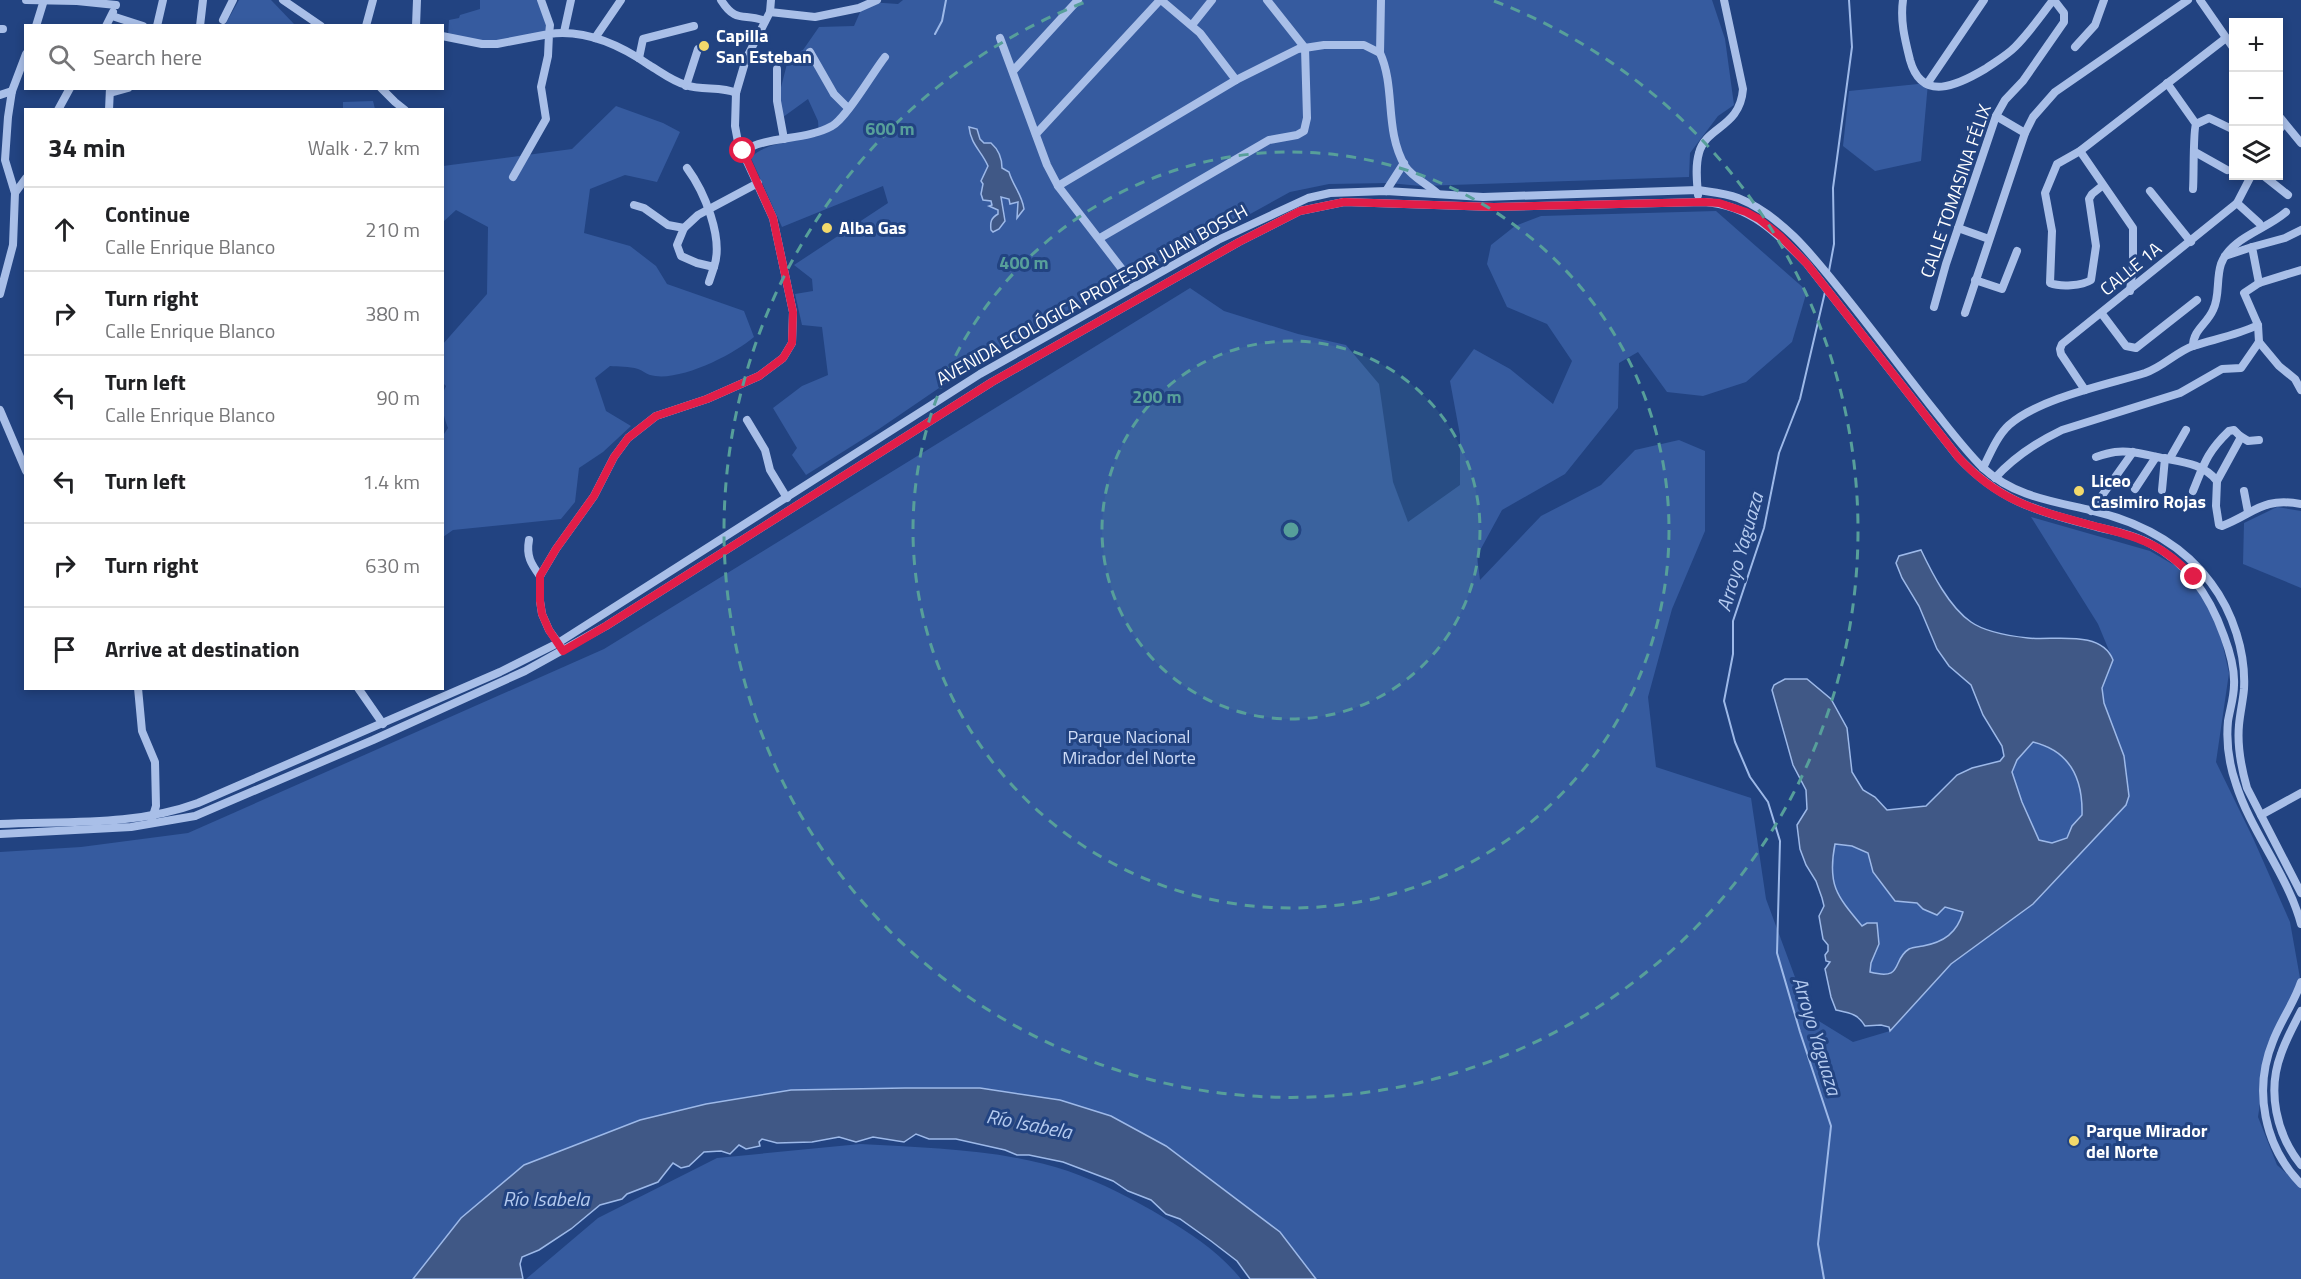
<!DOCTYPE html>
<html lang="en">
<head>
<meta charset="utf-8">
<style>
	body { margin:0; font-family:"Titillium Web",sans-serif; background:#f2f2f2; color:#202124 }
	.controls { position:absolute; right:18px; top:18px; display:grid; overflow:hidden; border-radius:0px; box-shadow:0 3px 9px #0003 }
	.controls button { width:54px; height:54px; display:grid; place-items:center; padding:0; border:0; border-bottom:2px solid #e0e0e0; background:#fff; color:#202124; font:30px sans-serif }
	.stop { position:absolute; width:18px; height:18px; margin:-14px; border:4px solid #e11d48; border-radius:50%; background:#fff }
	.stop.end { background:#e11d48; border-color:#fff; box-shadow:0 2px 6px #0008 }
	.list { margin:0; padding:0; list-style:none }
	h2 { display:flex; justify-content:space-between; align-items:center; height:78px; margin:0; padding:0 24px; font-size:26px }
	h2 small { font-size:20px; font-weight:400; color:#757577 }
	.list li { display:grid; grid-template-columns:39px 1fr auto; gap:18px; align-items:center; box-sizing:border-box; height:84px; padding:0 24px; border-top:2px solid #e0e0e0 }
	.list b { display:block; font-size:22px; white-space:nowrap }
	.list p { margin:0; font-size:20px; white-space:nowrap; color:#757577 }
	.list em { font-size:20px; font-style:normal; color:#757577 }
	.icon { flex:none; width:33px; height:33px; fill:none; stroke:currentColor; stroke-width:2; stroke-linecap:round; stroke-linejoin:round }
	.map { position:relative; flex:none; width:2301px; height:1279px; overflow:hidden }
	.search { position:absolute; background:#fff; box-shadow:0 3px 9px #0003; left:24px; top:24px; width:420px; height:66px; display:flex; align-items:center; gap:15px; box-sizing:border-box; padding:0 21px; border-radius:0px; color:#757577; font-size:22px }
	.panel { position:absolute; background:#fff; box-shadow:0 3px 9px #0003; left:24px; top:108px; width:420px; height:582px; border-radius:0px }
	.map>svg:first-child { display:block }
</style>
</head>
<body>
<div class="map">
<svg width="2301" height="1279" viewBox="0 0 2301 1279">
	<rect width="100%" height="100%" fill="#224381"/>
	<g fill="#365b9f">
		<path d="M239,0H271L295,25H225Z"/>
		<path d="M480,0H539L548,31L498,44L448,36L449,20L459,18L460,15L480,9Z"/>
		<path d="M903,0H1712L1725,39L1734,105L1718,116L1690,153L1689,177L1421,186L1389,183L1329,184L1290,192L1125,283L986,356L879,429L806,475L792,455L797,448L773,408L802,386L828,375L822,327L802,325L795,294L813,291L812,279L794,265L888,203L883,186L782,227L751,158C760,144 802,139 819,136L818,121L808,99L779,120L777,103L789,56L803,50L819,27L854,26L861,10L869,2L898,4Z"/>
		<path d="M1928,83L1921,161L1875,171L1843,146L1849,91Z"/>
		<path d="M373,101L375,109H343V102Z"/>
		<path d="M616,106L663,123L680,132L657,182L625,175L590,189L584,233L630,246L656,266L667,284L744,311L754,337C733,355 678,383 650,375C646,374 642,370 638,369C629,366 618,367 610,366L595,378L606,411L631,426L603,452L579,468L575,502L561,519L453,530L443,537L442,437L448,428C443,415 439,399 446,386L443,383V344L487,294L488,227L456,210L443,222V166L572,149Z"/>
		<path d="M1716,211L1807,291L1792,342L1746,382L1703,396L1667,392L1638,352L1619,363L1618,408L1565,474L1502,510L1477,556L1480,580L1541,516L1601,485L1635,450L1679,440L1705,451V531L1672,609L1648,697L1656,767L1751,798L1766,899L1809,1015L1853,1042L1890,1031L1951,964L1997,930L2055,881L2084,848L2104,703L2101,688L2113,660L2098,624L2031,517L2150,551L2179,568L2209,604L2222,642L2229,673L2216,762L2253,838L2290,922L2300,978L2267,1055L2258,1117L2277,1165L2301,1186V1279H1316L1280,1232L1166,1146L1111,1116L791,1090L706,1104L640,1120L524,1165L461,1218L413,1279H0V852L81,847L188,833L604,649L1190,288L1224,311L1298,334L1346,345L1379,384L1393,482L1408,522L1460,485V435L1450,381L1474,349L1510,369L1553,404L1572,361L1547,324L1507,307L1487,264L1491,245L1515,226L1541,216Z"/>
		<path d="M2277,507L2301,511V588L2243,564L2244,523Z"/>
		<path d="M2033,742C2071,754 2083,776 2082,815L2072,826L2067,838L2052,843L2039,840L2022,802L2012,772L2017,760Z"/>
		<path d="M1835,844L1852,846L1868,853L1873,872L1895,901L1917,903L1923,909L1945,907L1964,912C1955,933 1945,942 1923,946C1918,947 1913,947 1909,949C1891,960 1905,981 1870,972V963L1879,944C1860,924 1830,898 1831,868C1831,860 1834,852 1835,844Z"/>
		<path d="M860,1144C929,1148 1002,1149 1068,1171C1102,1183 1133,1199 1163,1217C1193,1235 1219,1252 1241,1279H526L598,1218L717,1158Z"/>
	</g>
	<g fill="#405886" stroke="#9db9e9" stroke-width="1.5" fill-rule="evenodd">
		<path d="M969,127L977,129L980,139L984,143H991C999,150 1002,158 1002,168L1009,172C1013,186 1022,194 1024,209L1017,218L1018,202L1010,204L1009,199L1001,197L1005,221L999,229L993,232L991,230C990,222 991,218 998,214V210L989,206L992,205L991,201L983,200L981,194L983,184L981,181L988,166C981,150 971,145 969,127Z"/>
		<path d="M1921,550C1932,573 1949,607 1971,622C1985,632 2010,636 2028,638C2053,641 2101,629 2113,660L2102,688L2104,703L2124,756L2129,796L2126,805L2033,904L1951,964L1890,1031L1889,1027L1881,1025L1865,1026C1858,1014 1850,1013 1836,1010L1831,997L1825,969L1830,962L1826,961L1825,955L1828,951V945L1823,939L1819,916L1824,906L1822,898L1816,881L1806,865L1800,849L1797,825L1807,809L1806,790L1793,765L1772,690L1774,685L1785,679H1807L1831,699L1847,728L1852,772L1863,790L1875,797L1887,810L1926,806L1957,775L1972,768L2000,761L2004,756L2002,746L1983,715L1971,685L1949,666L1937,649L1919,606L1902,578L1896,563L1899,556ZM2033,742C2070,751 2083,779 2082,815L2072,826L2067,838L2052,843L2039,840L2022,802L2012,772L2017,760ZM1835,844L1852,846L1868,853L1873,872L1895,901L1917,903L1923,909L1937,915L1945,907L1963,912C1957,933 1944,942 1923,946C1918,947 1913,947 1909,949C1891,960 1905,981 1870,972L1871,963L1879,944L1877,923H1867L1862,926C1837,896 1827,885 1835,844Z"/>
		<path d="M905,1088H980L1060,1100L1111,1116L1166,1146L1280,1232L1316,1279H1250L1237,1261L1211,1241L1180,1219L1166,1214L1151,1200L1128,1191L1113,1181L1063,1162L1029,1155H1017L1005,1150L956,1139H929L916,1134L904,1142L873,1137L856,1142L839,1137L812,1142L777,1143L762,1139L759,1142L760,1146L746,1149L739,1145L730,1154L721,1151L704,1152L689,1166L681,1168L673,1163L658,1182L627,1194L622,1199L600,1205L571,1229L539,1250L522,1257L520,1264L523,1279H413L461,1218L524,1165L640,1120L706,1104L791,1090Z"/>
	</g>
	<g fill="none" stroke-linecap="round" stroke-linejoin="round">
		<g stroke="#9db9e9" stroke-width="2">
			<path d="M935,34L942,21L946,0"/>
			<path d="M1829,271L1834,244L1833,188L1852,47L1849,0"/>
			<path d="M1824,1279L1818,1244L1831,1126L1800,1032L1777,953L1780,841L1768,802L1750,777L1735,742L1724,701L1733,654V621L1764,528L1779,453L1800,399L1825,292"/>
		</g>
		<g stroke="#a9bfe8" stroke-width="8">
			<path d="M26,0L77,1L116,5"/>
			<path d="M283,0L321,26"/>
			<path d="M721,0C737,25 744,12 765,21"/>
			<path d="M1161,0L1200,33L1236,80"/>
			<path d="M1903,0C1900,21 1905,40 1910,60C1922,103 1958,85 1985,69C1995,62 2006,56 2015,47C2029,33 2041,16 2053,0"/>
			<path d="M2200,0L2234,49"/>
			<path d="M770,12L815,17L859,8L877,0"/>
			<path d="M112,16L143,26"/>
			<path d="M223,20L233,0"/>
			<path d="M1192,25L1212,0"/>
			<path d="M36,26L44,0"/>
			<path d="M106,26L113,12"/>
			<path d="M157,26L163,0"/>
			<path d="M200,26L203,0"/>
			<path d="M366,26L373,0"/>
			<path d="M416,26L417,0"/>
			<path d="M0,29H3"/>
			<path d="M564,32L571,0"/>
			<path d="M442,36L482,44H497L549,34L550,25L541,0"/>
			<path d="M595,38L621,0"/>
			<path d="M1000,38L1047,165L1058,186L1135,286"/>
			<path d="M2075,47L2095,25L2104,0"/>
			<path d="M810,52L834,94L848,108"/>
			<path d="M1380,53L1381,0"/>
			<path d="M639,58L643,39L694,26"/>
			<path d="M777,69V101L784,139"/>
			<path d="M1013,71L1078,0"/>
			<path d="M2167,83L2196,124C2193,129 2194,178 2193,189"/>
			<path d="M1927,84L1984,0"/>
			<path d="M686,86L698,49"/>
			<path d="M381,88L395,102L405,110"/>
			<path d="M110,93L128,88"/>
			<path d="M0,95L12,91"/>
			<path d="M58,110L70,88"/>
			<path d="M109,110L110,88"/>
			<path d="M2278,115L2301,143"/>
			<path d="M1996,116L2025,133"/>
			<path d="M2196,124L2209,118L2234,130"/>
			<path d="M2278,131L2284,124"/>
			<path d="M1036,134L1160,0"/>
			<path d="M743,151C769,135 805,141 832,126C846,119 873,72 885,57"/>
			<path d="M2080,151L2133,228V265L2130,291"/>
			<path d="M2195,152L2227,170"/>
			<path d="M2264,176L2288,195"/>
			<path d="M513,177L546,119L541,87L548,56L549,34C585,29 620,45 649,65C661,72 672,81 686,85C702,91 721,86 736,93"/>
			<path d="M1058,186L1236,80L1298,49L1324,45H1364L1380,53C1396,88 1384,130 1405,166C1411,176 1428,185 1437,193"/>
			<path d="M2102,186L2092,194L2089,199L2096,246L2091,280C2082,286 2060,287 2050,283L2052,231L2045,193L2057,164L2080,151L2226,38"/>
			<path d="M1386,191L1404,163"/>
			<path d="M2150,191L2191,242"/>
			<path d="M15,193L5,160L8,117L12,91L26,54"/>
			<path d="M1698,195C1697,182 1695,166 1699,153C1706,126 1740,128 1743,89L1724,0"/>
			<path d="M2237,203L2259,223"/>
			<path d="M634,205L644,208L668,225L684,228L677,245L681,256L697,263L714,267C724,238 704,191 687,168"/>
			<path d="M684,228L698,215L758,183"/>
			<path d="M1958,228L1989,239"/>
			<path d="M1100,238L1269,140L1297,135L1304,131L1307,118L1305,48L1267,0"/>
			<path d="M2225,256L2252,247"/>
			<path d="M1975,280L2002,289L2017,251"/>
			<path d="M709,282L714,267"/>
			<path d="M2259,283L2252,247L2285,238L2301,230"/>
			<path d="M0,294L13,245L15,193L26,178"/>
			<path d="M1934,307L1946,264L1996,116L2005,100L2023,81L2064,22V13L2054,0"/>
			<path d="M1965,313L2025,133L2033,117L2055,92L2188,0"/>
			<path d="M2102,314L2126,346L2136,348L2197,300"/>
			<path d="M2259,342L2258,325L2244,293L2259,283L2301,270"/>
			<path d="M2259,342L2279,366L2295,379L2301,390"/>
			<path d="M2193,346C2193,330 2207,324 2213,310C2220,297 2216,279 2221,264C2231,237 2266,230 2286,212"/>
			<path d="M2085,390L2061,354L2060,349L2062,344L2237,203L2251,176"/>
			<path d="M0,410L26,471"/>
			<path d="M747,420L765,450L770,470L787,498"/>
			<path d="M2240,436L2248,441L2259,440"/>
			<path d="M2096,457C2102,455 2108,453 2115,452C2129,450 2143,454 2157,457C2179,462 2202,462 2217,481L2216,506L2219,525L2222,526C2255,513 2262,497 2301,504"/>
			<path d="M2170,458L2186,430"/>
			<path d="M1983,468C1990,454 1997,436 2009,425C2040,398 2106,385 2145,373C2163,367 2176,352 2193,346C2215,339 2237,335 2258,325"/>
			<path d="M1995,478C2014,457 2037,442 2062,430L2180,393L2222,369L2241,368L2259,342"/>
			<path d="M2135,489L2156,457"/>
			<path d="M2162,490L2165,458"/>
			<path d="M2193,491C2204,464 2207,452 2229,431L2234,430L2240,436V439L2217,481"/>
			<path d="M2244,491L2248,512"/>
			<path d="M2091,511L2133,452"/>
			<path d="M529,540C526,556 531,564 540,576"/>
			<path d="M561,647L549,630L542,614L540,601V576L556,549L594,496L614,457L628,438L656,416L707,399L759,376L783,358L792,343L793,312L773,218L738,142L735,126L736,93L746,59L770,12L771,0"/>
			<path d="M138,688L142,731L155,762L156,806L152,819"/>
			<path d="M358,688L383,724"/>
			<path d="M2261,815L2301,793"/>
			<path d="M0,824C66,821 136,826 198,803L500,672L558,643L980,374L1218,240L1308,198L1330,193L1386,191L1483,197L1698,190C1711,192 1725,193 1738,198C1781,215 1813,256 1841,291C1871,328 1900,367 1930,405C1947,426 1963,448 1982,467C2013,496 2051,501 2090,510C2137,521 2182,543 2211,583C2233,612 2246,653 2244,689C2243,701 2240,713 2239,725C2237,746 2241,767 2247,788L2301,893"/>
			<path d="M0,834L131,827L195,816L373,740L525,671L606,626L992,382L1239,242L1300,211L1344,202L1494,207L1704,202C1750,205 1777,233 1807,264L1958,457C2001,503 2039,511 2097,527C2115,531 2133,535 2149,543C2188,563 2210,596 2224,636C2230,652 2235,668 2234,685C2234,697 2230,709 2228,721C2226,742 2229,764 2236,784C2251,832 2288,875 2301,924"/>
			<path d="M2301,982C2294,1003 2281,1020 2273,1041C2253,1090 2264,1146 2301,1184"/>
			<path d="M2301,1011C2294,1025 2286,1039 2281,1054C2267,1091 2276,1134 2301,1165"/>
		</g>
	</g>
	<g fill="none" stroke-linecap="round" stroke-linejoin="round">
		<path stroke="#e11d48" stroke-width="8" d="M743,151L773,218L793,312L792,343L783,358L759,376L707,399L656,416L628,438L614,457L594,496L556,549L540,576V601L542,614L549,630L563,651L606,626L992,382L1239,242L1300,211L1344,202L1494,207L1704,202L1719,203L1746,212L1759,219L1780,236L1807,264L1958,457C2001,504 2040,511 2098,527C2115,531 2131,535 2146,542C2165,550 2179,563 2194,577"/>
	</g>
	<circle cx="1291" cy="530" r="189" fill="#579f9a" fill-opacity=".12"/>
	<g fill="none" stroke="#579f9a" stroke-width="3" stroke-dasharray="10 8">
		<circle cx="1291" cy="530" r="189"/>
		<circle cx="1291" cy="530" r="378"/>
		<path d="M1494 1A567 567 0 1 1 1088 1"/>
	</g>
	<g fill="#f3d96b" stroke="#224381" stroke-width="2">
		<circle cx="704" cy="46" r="6"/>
		<circle cx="827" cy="228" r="6"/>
		<circle cx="2079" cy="491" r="6"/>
		<circle cx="2074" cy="1141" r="6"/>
	</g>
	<g text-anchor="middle" stroke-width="6" stroke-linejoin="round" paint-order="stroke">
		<g font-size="18" font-weight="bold" fill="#fff" stroke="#224381" text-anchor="start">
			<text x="716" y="42">Capilla<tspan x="716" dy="21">San Esteban</tspan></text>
			<text x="839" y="234">Alba Gas</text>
			<text x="2091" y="487">Liceo<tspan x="2091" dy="21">Casimiro Rojas</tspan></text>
			<text x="2086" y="1137">Parque Mirador<tspan x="2086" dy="21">del Norte</tspan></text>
		</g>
		<g font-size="18" fill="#fff" stroke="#224381">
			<text transform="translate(1956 191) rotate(-71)" y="6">CALLE TOMASINA FÉLIX</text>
			<text transform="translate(2131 269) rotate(-39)" y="6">CALLE 1A</text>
			<text transform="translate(1092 295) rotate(-29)" y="6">AVENIDA ECOLÓGICA PROFESOR JUAN BOSCH</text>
		</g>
		<g font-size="18" fill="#cddbf6" stroke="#224381">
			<text x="1129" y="743">Parque Nacional<tspan x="1129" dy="21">Mirador del Norte</tspan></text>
		</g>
		<g font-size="20" font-style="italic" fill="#b4caef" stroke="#224381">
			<text transform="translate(1740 552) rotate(-74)" y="7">Arroyo Yaguaza</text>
			<text transform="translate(1817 1036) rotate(73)" y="7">Arroyo Yaguaza</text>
			<text transform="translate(1029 1124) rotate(11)" y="7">Río Isabela</text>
			<text x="546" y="1206">Río Isabela</text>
		</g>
	</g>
	<circle cx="1291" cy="530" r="9" fill="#579f9a" stroke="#224381" stroke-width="3"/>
	<g font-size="18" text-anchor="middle" font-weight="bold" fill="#579f9a" stroke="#224381" stroke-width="6" stroke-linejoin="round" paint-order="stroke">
		<text x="890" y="135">600 m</text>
		<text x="1024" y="269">400 m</text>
		<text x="1157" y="403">200 m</text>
	</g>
</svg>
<div class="controls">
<button>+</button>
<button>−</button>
<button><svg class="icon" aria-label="layers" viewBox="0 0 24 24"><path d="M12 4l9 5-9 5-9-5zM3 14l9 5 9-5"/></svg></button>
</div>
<div class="stop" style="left:743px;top:151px"></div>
<div class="stop end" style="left:2194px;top:577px"></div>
<div class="search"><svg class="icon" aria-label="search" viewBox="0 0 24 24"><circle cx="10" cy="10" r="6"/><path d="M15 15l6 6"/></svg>Search here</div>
<section class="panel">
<h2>34 min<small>Walk · 2.7 km</small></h2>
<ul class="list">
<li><svg class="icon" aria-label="ahead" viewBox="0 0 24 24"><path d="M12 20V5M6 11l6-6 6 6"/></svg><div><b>Continue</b><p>Calle Enrique Blanco</p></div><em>210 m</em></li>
<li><svg class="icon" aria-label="right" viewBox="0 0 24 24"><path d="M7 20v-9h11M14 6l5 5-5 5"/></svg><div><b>Turn right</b><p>Calle Enrique Blanco</p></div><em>380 m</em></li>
<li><svg class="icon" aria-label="left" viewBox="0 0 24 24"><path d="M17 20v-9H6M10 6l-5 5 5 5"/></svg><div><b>Turn left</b><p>Calle Enrique Blanco</p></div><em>90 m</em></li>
<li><svg class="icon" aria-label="left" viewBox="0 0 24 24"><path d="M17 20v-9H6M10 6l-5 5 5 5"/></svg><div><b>Turn left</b></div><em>1.4 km</em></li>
<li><svg class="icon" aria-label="right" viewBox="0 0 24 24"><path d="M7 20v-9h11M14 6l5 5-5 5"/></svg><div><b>Turn right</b></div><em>630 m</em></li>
<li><svg class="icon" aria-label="arrive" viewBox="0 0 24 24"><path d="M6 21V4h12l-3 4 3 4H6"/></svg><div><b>Arrive at destination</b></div></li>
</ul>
</section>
</div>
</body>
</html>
